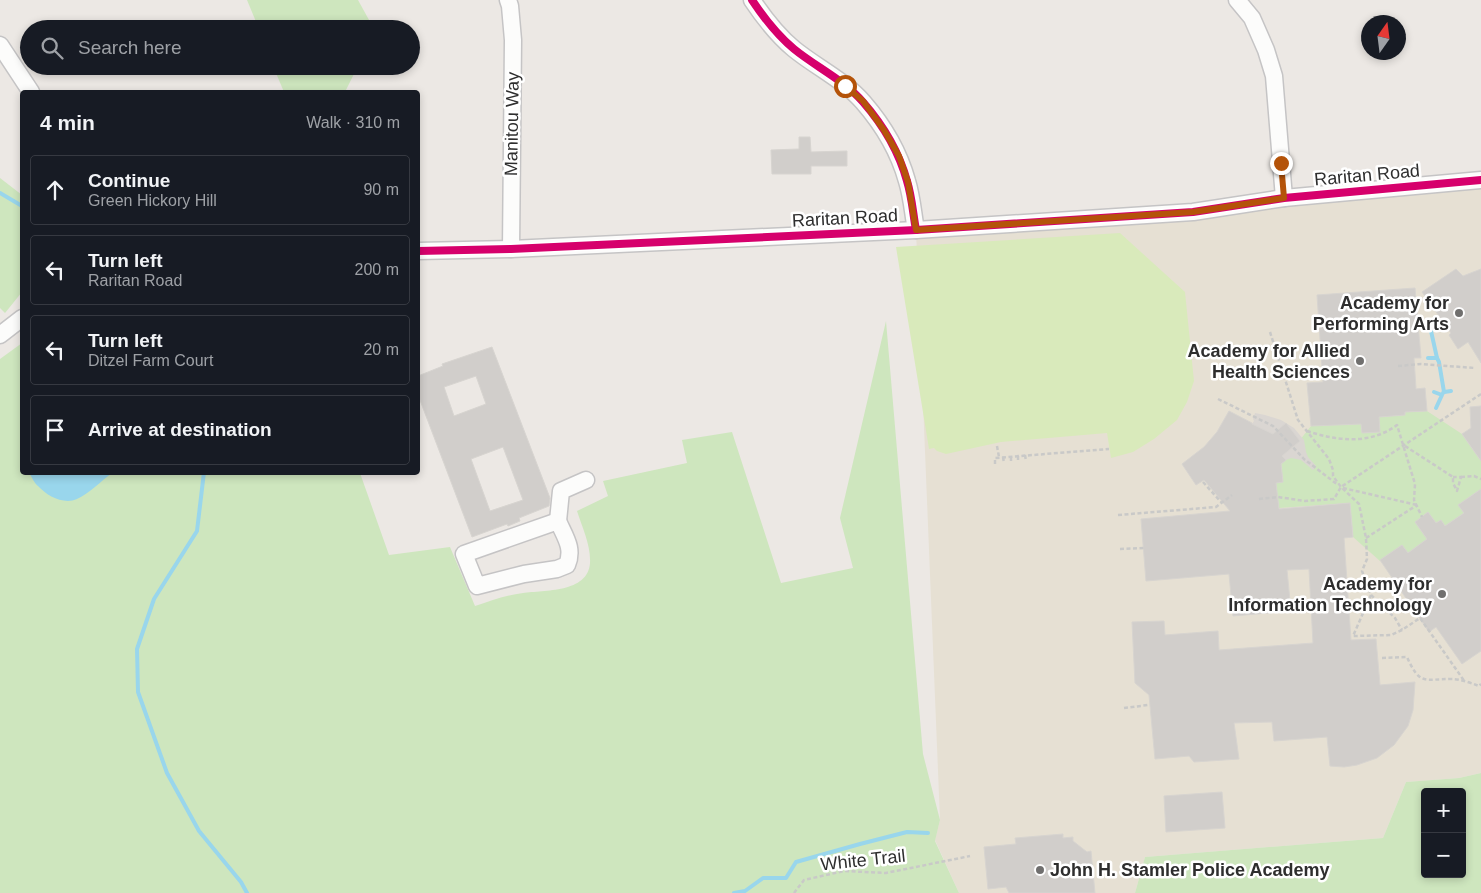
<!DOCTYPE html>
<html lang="en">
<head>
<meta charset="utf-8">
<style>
	body { margin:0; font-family:Helvetica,sans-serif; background:#242831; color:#f1f3f6 }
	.controls { position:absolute; right:15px; bottom:15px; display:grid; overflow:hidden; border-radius:5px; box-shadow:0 2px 8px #0003 }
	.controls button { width:45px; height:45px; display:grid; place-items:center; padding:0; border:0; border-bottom:1px solid #363941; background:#171b24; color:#f1f3f6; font:25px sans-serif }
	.compass { position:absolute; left:1361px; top:15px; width:45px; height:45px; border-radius:50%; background:#171b24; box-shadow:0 2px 8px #0003; rotate:14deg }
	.stop { position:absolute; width:15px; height:15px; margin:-11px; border:4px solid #b45309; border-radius:50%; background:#fff }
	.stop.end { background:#b45309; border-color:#fff; box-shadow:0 1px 5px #0008 }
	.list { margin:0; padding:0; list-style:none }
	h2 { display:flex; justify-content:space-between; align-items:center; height:65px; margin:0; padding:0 20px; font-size:21px }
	h2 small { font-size:16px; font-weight:400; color:#9ea1a6 }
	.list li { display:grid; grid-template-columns:32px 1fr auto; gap:15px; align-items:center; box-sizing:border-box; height:70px; margin:0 10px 10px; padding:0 10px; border:1px solid #363941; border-radius:5px }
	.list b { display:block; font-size:19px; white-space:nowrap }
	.list p { margin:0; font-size:16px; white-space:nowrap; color:#9ea1a6 }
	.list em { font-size:16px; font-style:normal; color:#9ea1a6 }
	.icon { flex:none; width:28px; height:28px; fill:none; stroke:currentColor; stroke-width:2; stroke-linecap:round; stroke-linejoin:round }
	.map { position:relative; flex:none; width:1481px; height:893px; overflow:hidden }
	.search { position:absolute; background:#171b24; box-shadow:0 2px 8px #0003; left:20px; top:20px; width:400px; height:55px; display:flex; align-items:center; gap:12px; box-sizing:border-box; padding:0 18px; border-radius:28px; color:#9ea1a6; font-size:19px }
	.panel { position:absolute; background:#171b24; box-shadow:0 2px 8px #0003; left:20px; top:90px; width:400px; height:385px; border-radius:5px }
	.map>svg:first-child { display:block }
</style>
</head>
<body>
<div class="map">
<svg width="1481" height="893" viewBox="0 0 1481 893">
	<rect width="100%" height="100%" fill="#ece8e4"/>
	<path fill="#e6e0d3" d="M1481,184V773L1459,778L1406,782L1383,838L1145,857L1135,893H959L935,840L940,820L916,230Z"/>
	<g fill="#cee6be" fill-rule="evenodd">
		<path d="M247,0H358L374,29H259Z"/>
		<path d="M273,66H358L345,92H284Z"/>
		<path d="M0,178L22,195V292L5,313L0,308Z"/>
		<path d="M886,321L923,754L940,820L935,841L959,893H0V359L22,343V472L360,473L389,555L450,547L475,606C490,601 506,595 523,593C544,590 588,593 590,563C591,545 582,527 577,511L608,496L603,481L687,463L682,440L732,432L781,583L853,568L840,518Z"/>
		<path d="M1427,411L1462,434L1481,461V489L1464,513L1445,526L1441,520L1436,523L1428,512L1415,522L1427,539L1408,553L1402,545L1380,561L1353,537L1350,503L1279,508L1278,501L1258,484L1283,482L1281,464L1311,426L1361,419L1362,433L1379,432V417L1405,415V412Z"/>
		<path d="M1481,773V893H1135L1145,857L1383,838L1406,782L1459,778ZM1425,792H1462V874H1425Z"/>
	</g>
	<path fill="#d9eabb" d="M1120,233L1185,292L1194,381L1187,402L1177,420L1154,439L1133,452L1111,458L1107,433L1001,442L946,454L937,451L934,448L929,449L896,247Z"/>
	<path fill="#dad6d2" d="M1255,413L1265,415L1281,420L1294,428L1304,440L1306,452L1308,457L1316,466L1313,470L1301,460L1291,458L1286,460L1282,456L1300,441L1286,424L1273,434L1252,424L1254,421L1253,419Z"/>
	<path fill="#99d6ec" d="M29,473L30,472L112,473C101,481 90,493 77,499C64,505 47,496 38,486C34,483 32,477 29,473Z"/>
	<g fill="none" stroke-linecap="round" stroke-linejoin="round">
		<g stroke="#99d6ec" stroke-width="4">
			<path d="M0,193L22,206"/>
			<path d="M1431,331L1437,358"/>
			<path d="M1428,358H1437L1439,362L1444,392"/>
			<path d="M1434,392L1442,395L1436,408"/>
			<path d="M1443,393L1444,392L1451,391"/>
			<path d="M204,472L197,531L154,599L137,649L138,692L167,773L199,831L241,882L247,893"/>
			<path d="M734,893L745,891L763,878H786L796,862L860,844L907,832L928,833"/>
		</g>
	</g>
	<g fill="#d1cecb" stroke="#d7d4d0" fill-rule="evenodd">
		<path d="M799,137H810L811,152L847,151V166H811V174H772L771,150L799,149Z"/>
		<path d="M1456,269L1463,276L1481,269V363L1468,342L1458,349L1449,335L1451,333L1422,292Z"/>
		<path d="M1415,288L1421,358H1414L1416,389L1425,388L1427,411L1405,412V415L1379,417L1380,432L1362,433L1361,424L1311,426L1307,383L1323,382L1317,295Z"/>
		<path d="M492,347L550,498L549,506L519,518L520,521L508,526L507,524L472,537L418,395V376L443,366L442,364ZM476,376L486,404L454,416L444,387ZM503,447L523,500L490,511L471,459Z"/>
		<path d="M1481,406V461L1462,434L1471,428L1470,407Z"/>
		<path d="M1229,411L1252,423V424L1273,434L1286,423L1300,441L1282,456L1286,460L1281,464L1283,482L1276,483L1279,509L1350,503L1353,537L1344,538L1351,640L1376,639L1380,685L1415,682L1413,710L1408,726L1394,745L1377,758L1357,765L1344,767L1330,766L1327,737L1274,741L1272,722L1234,723L1239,759L1194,762L1189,756L1155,759L1149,695L1135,683L1132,622L1164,621L1165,635L1218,631L1219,650L1313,643L1309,569L1287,570L1291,611L1233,616L1229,574L1146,581L1141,519L1230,511L1204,480L1196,485L1182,464L1204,447L1217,432Z"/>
		<path d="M1481,489V651L1462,664L1436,627L1429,632L1380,560L1402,545L1408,553L1427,539L1415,522L1428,512L1436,523L1441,520L1445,526L1464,513L1458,505Z"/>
		<path d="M1222,792L1225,828L1166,832L1164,796Z"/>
		<path d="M1063,834V838L1073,837V841L1087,852L1091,851L1095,893H1009L1006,887L988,889L984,847L1016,844L1015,838Z"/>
	</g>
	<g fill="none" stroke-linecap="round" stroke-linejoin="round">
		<defs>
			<g id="minor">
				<path d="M508,0L510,6L513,40L511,249"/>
				<path d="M752,0C764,18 777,35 794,49C816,67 844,80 863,102C883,125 899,152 907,181C912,197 913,214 916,230"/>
				<path d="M1237,0L1252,18L1266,50L1274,76L1284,198"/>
				<path d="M0,45L31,92"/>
				<path d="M418,251L511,249L916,230L1193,212L1284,198L1481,180"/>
				<path d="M0,335L22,318"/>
				<path d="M558,521C565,537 574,548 567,565L557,569L524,574L477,586L464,554Z"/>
				<path d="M558,521L561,491L586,480"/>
			</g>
		</defs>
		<use href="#minor" stroke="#c5c4c5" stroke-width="19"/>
		<g stroke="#c9c9c8" stroke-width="2.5" stroke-dasharray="4 2.5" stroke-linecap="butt">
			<path d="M1270,332L1298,420L1329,459L1333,470V476L1341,487L1359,504L1366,538L1367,559L1362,571L1371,595L1395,618L1402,630"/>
			<path d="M1398,366L1421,364L1475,368"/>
			<path d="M1218,399L1273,426L1304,459L1338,485"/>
			<path d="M1307,431C1337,441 1370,445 1397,425L1415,484L1414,500L1422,517"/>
			<path d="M997,446L999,457"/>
			<path d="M1405,446L1453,477V483L1457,491L1461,477H1453"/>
			<path d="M1025,455L1026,461"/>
			<path d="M1018,456V462"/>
			<path d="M1003,457L1004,463"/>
			<path d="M1011,457V462"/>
			<path d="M995,464V458L1109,449"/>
			<path d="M1461,477L1474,476L1481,479"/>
			<path d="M1203,482L1221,502"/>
			<path d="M1343,488L1417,505"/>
			<path d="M1259,499L1278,497L1305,501L1334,499L1341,487L1481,394"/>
			<path d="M1118,515L1216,507L1232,495"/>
			<path d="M1366,538L1417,505"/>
			<path d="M1120,549L1144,548"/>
			<path d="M1371,595L1353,636L1391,635L1402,630L1420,618L1465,682"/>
			<path d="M1382,658L1407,657C1420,686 1424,679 1452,679C1460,679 1471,683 1479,686L1481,684"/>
			<path d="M1124,708L1148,705"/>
			<path d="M794,893L804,880L844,871L886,873L970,856"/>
		</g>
		<use href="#minor" stroke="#fcfcfb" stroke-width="16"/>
		<defs>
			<g id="cycleway">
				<path d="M752,0C764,18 777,35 794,49C816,67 844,80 863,102C883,125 899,152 907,181C912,197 913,214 916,230"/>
				<path d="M418,251L511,249L916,230L1193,212L1284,198L1481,180"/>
			</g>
		</defs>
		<use href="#cycleway" stroke="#fff" stroke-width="11"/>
		<use href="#cycleway" stroke="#d6006c" stroke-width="8"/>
	</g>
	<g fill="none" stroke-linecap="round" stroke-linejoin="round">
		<path stroke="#b45309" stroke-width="6" d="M845,86L863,101L884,130L899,156L908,182L916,230L1193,212L1284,198L1281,163"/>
	</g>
	<g fill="#706f6e" stroke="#fff" stroke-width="2">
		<circle cx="1459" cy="313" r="5"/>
		<circle cx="1360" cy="361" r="5"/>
		<circle cx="1442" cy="594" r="5"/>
		<circle cx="1040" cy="870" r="5"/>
	</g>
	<g text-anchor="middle" stroke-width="5" stroke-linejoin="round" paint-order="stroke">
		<g font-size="18" fill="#2e2e2e" stroke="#fff">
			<text transform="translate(512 124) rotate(-89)" y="6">Manitou Way</text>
			<text transform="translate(1367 175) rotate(-5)" y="6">Raritan Road</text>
			<text transform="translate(845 218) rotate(-3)" y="6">Raritan Road</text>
			<text transform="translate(863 860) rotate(-6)" y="6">White Trail</text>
		</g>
		<g font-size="18" font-weight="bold" fill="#2e2e2e" stroke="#fff" text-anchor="end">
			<text x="1449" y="309">Academy for<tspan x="1449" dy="21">Performing Arts</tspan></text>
			<text x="1350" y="357">Academy for Allied<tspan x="1350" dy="21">Health Sciences</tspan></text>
			<text x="1432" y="590">Academy for<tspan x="1432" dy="21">Information Technology</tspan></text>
			<text x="1050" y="876" text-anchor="start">John H. Stamler Police Academy</text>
		</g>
	</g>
</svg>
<div class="controls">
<button>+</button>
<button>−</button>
</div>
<svg class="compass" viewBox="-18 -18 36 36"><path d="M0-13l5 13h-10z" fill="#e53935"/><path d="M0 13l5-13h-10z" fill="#9ea1a6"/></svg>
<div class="stop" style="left:845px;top:86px"></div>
<div class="stop end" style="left:1281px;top:163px"></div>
<div class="search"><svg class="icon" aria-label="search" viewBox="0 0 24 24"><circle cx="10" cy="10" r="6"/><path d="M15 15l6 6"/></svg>Search here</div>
<section class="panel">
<h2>4 min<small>Walk · 310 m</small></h2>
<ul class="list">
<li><svg class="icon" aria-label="ahead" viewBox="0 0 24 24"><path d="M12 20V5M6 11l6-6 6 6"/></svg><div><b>Continue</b><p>Green Hickory Hill</p></div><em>90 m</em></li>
<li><svg class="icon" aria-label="left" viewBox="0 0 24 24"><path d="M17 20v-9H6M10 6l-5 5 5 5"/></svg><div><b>Turn left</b><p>Raritan Road</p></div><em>200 m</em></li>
<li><svg class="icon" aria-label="left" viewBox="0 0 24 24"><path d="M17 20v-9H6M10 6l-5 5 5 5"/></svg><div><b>Turn left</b><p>Ditzel Farm Court</p></div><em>20 m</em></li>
<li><svg class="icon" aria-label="arrive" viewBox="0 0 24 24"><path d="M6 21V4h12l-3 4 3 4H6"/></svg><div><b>Arrive at destination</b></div></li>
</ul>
</section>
</div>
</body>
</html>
